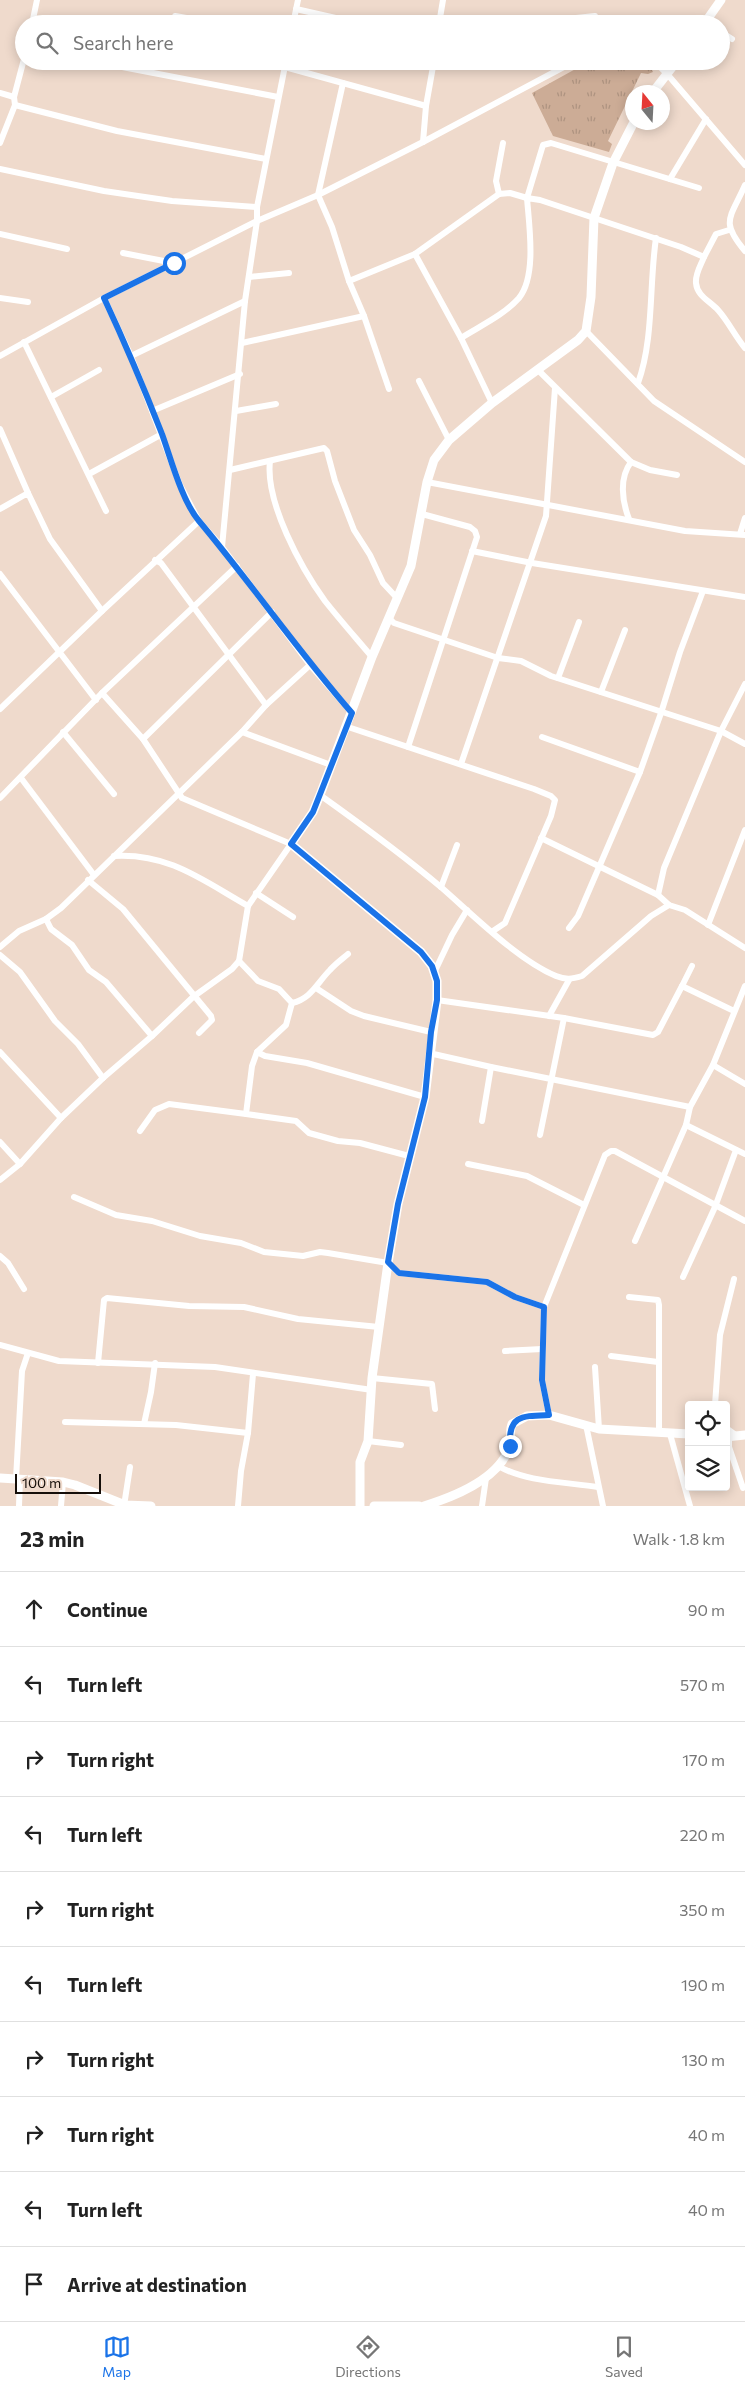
<!DOCTYPE html>
<html lang="en">
<head>
<meta charset="utf-8">
<style>
	body { margin:0; font-family:Commissioner,sans-serif; background:#f6f6f6; color:#222 }
	.controls { position:absolute; right:15px; bottom:15px; display:grid; overflow:hidden; border-radius:5px; box-shadow:0 2px 12px #0003 }
	.controls button { width:45px; height:45px; display:grid; place-items:center; padding:0; border:0; border-bottom:1px solid #e0e0e0; background:#fff; color:#222; font:25px sans-serif }
	.compass { position:absolute; left:625px; top:85px; width:45px; height:45px; border-radius:50%; background:#fff; box-shadow:0 2px 12px #0003; rotate:342deg }
	.scale { position:absolute; left:15px; bottom:12px; width:86px; box-sizing:border-box; padding-left:5px; border:2px solid #150e09; border-top:0; font-size:14px; line-height:18px; white-space:nowrap; color:#150e09; -webkit-text-stroke:4px #efdacc; paint-order:stroke }
	.stop { position:absolute; width:15px; height:15px; margin:-11px; border:4px solid #1a73e8; border-radius:50%; background:#fff }
	.stop.end { background:#1a73e8; border-color:#fff; box-shadow:0 1px 5px #0008 }
	.list { margin:0; padding:0; list-style:none }
	h2 { display:flex; justify-content:space-between; align-items:center; height:65px; margin:0; padding:0 20px; font-size:21px }
	h2 small { font-size:16px; font-weight:400; color:#767676 }
	.list li { display:grid; grid-template-columns:32px 1fr auto; gap:15px; align-items:center; box-sizing:border-box; height:75px; padding:0 20px; border-top:1px solid #e0e0e0 }
	.list b { display:block; font-size:19px; white-space:nowrap }
	.list em { font-size:16px; font-style:normal; color:#767676 }
	.icon { flex:none; width:28px; height:28px; fill:none; stroke:currentColor; stroke-width:2; stroke-linecap:round; stroke-linejoin:round }
	.map { position:relative; flex:none; width:745px; height:1506px; overflow:hidden }
	.search { position:absolute; background:#fff; box-shadow:0 2px 12px #0003; left:15px; right:15px; top:15px; height:55px; display:flex; align-items:center; gap:12px; box-sizing:border-box; padding:0 18px; border-radius:28px; color:#767676; font-size:19px }
	.sheet { height:815px; background:#fff }
	nav { display:flex; justify-content:space-around; align-items:center; box-sizing:border-box; height:70px; border-top:1px solid #e0e0e0; background:#fff; font-size:14px; color:#767676 }
	nav a { display:grid; justify-items:center; gap:2px }
	nav .on { color:#1a73e8 }
	.map>svg:first-child { display:block }
</style>
</head>
<body>
<div class="map">
<svg width="745" height="1506" viewBox="0 0 745 1506">
	<defs>
		<pattern id="grass-tufts" width="24" height="20" patternUnits="userSpaceOnUse" patternTransform="scale(1.25)"><rect width="24" height="20" fill="#ccac96"/><path d="M3 7l-1-3M5 7V3M7 7l1-3M15 17l-1-3M17 17v-4M19 17l1-3" fill="none" stroke="#ae9380"/></pattern>
	</defs>
	<rect width="100%" height="100%" fill="#efdacc"/>
	<path fill="url(#grass-tufts)" d="M590,61H648L653,72L648,74L641,73L608,141L612,144L609,152L553,136L532,93Z"/>
	<g fill="none" stroke-linecap="round" stroke-linejoin="round">
		<g stroke="#fff" stroke-width="6">
			<path d="M296,9L362,24"/>
			<path d="M175,16L221,24"/>
			<path d="M32,24L37,0"/>
			<path d="M293,24L298,0"/>
			<path d="M439,24L443,0"/>
			<path d="M519,24L595,16"/>
			<path d="M721,32L732,39"/>
			<path d="M91,61L278,97"/>
			<path d="M654,61L668,75L745,165"/>
			<path d="M285,67L426,106"/>
			<path d="M343,83L318,195L332,227L349,281L364,316L389,389"/>
			<path d="M0,93L14,97"/>
			<path d="M15,105L117,131L266,159"/>
			<path d="M423,142L426,106L434,61"/>
			<path d="M0,143L15,105L14,97L24,59"/>
			<path d="M503,143L496,181L499,194L510,193L527,198L543,145L551,143L699,188"/>
			<path d="M0,169L104,191L172,201L257,207"/>
			<path d="M670,179L706,119"/>
			<path d="M745,185C730,219 720,221 745,251"/>
			<path d="M0,234L67,249"/>
			<path d="M123,253L174,263"/>
			<path d="M415,254L461,338L492,403"/>
			<path d="M704,257C701,265 695,274 696,283C697,296 710,301 718,310C728,321 735,336 745,348"/>
			<path d="M249,277L289,273"/>
			<path d="M349,281L415,254L499,194"/>
			<path d="M0,298L28,302"/>
			<path d="M104,298L131,356L180,485L199,521"/>
			<path d="M586,331L654,401L745,462"/>
			<path d="M461,338C480,326 504,315 519,298C537,276 529,225 527,198L540,200L681,247L704,257L716,234L729,230"/>
			<path d="M24,342L106,511"/>
			<path d="M242,343L364,316"/>
			<path d="M0,356L104,298L257,221L318,195L423,142L575,61"/>
			<path d="M131,356L245,301"/>
			<path d="M537,369L631,462L650,470L677,475"/>
			<path d="M419,381L449,440"/>
			<path d="M638,383C654,339 649,285 656,238"/>
			<path d="M51,397L99,370"/>
			<path d="M152,411L240,374"/>
			<path d="M236,411L276,404"/>
			<path d="M0,429L28,493"/>
			<path d="M270,461C265,502 301,568 325,601C340,620 356,638 372,657"/>
			<path d="M230,470L324,448L327,451L335,481L354,530L370,555L383,583L397,598"/>
			<path d="M89,474L162,434"/>
			<path d="M427,482L685,531L745,535"/>
			<path d="M0,509L28,493L50,539L102,611L199,521L222,547L310,665L352,713"/>
			<path d="M629,519C622,501 619,478 631,462"/>
			<path d="M740,534L745,518"/>
			<path d="M222,547L245,301L257,221V207L286,61"/>
			<path d="M472,551L532,563L745,597"/>
			<path d="M155,560L161,563L266,705"/>
			<path d="M0,574L96,700"/>
			<path d="M389,618L394,623L498,658L521,661L551,676L721,731L745,744"/>
			<path d="M558,678L579,622"/>
			<path d="M601,692L625,630"/>
			<path d="M0,709L102,611"/>
			<path d="M345,726L534,789L551,796L555,800L551,816L505,923L493,931"/>
			<path d="M63,732L114,794"/>
			<path d="M242,732L331,765"/>
			<path d="M542,737L640,772"/>
			<path d="M143,739L272,612"/>
			<path d="M408,747L477,537L475,531L470,527L422,514"/>
			<path d="M461,764L546,516L555,388"/>
			<path d="M21,778L94,875"/>
			<path d="M320,795C362,825 403,855 442,888C474,916 518,960 556,976C566,980 572,979 582,976L651,916L669,905"/>
			<path d="M0,798L102,693L237,566"/>
			<path d="M541,838L658,895L669,905L685,910L745,948"/>
			<path d="M114,856C169,853 202,880 248,906"/>
			<path d="M88,880L123,909L211,1016L212,1020L199,1033"/>
			<path d="M441,887L457,845"/>
			<path d="M256,893L293,917"/>
			<path d="M658,895L664,868L721,731L745,684"/>
			<path d="M46,919L51,929L72,945L89,970L106,982L152,1036"/>
			<path d="M708,925L745,830"/>
			<path d="M569,928L578,916L640,772L661,713L680,652L703,591"/>
			<path d="M0,947L19,931L46,919L61,908L242,732L266,705L310,665"/>
			<path d="M0,955L20,972L55,1021L78,1044L103,1078"/>
			<path d="M239,961L258,981L279,989L292,1003L286,1025L257,1052L252,1066L246,1114L296,1121L309,1133L338,1141L360,1143L409,1156"/>
			<path d="M692,966L682,986L734,1011"/>
			<path d="M434,973L452,935L467,910"/>
			<path d="M316,988L351,1011L364,1016L431,1032"/>
			<path d="M437,1000L564,1018L653,1035L658,1032L682,986"/>
			<path d="M292,1003C311,999 317,983 330,970C335,964 342,959 348,954"/>
			<path d="M549,1016L569,980"/>
			<path d="M0,1052L61,1118"/>
			<path d="M257,1052L265,1056L307,1063L425,1097"/>
			<path d="M429,1053L491,1067L690,1107"/>
			<path d="M713,1065L745,1084"/>
			<path d="M482,1121L491,1067"/>
			<path d="M686,1125L745,1154"/>
			<path d="M140,1131L155,1110L169,1104L246,1114"/>
			<path d="M540,1135L564,1018"/>
			<path d="M0,1142L20,1164"/>
			<path d="M468,1164L527,1176L584,1205"/>
			<path d="M0,1180L20,1164L61,1118L103,1078L152,1036L193,997L232,969L239,961L248,906L291,844L182,798L143,739L102,693"/>
			<path d="M74,1197L116,1215L152,1221L200,1236L241,1243L264,1252L303,1256L320,1252L328,1253L388,1263L399,1273L487,1282L515,1297L544,1307"/>
			<path d="M635,1241L686,1125L690,1107L713,1065L745,986"/>
			<path d="M0,1256L8,1263L24,1289"/>
			<path d="M683,1277L715,1207L736,1150"/>
			<path d="M629,1297L658,1300L659,1305V1432"/>
			<path d="M0,1345L59,1361L215,1367L372,1390"/>
			<path d="M505,1351L542,1349"/>
			<path d="M611,1356L658,1362"/>
			<path d="M98,1363L104,1300L107,1298L189,1306L244,1307L298,1319L379,1327"/>
			<path d="M595,1367L599,1429"/>
			<path d="M372,1378L432,1384L435,1409"/>
			<path d="M715,1405L720,1335L734,1279"/>
			<path d="M549,1415L542,1380L544,1307L605,1155L611,1151H615L745,1221"/>
			<path d="M65,1422L176,1425L248,1433"/>
			<path d="M144,1424L151,1392L155,1363"/>
			<path d="M586,1425L603,1506"/>
			<path d="M726,1428L737,1436"/>
			<path d="M670,1434L690,1506"/>
			<path d="M729,1437V1447L743,1488"/>
			<path d="M368,1441L401,1445"/>
			<path d="M498,1466C526,1482 565,1482 598,1487"/>
			<path d="M16,1479L22,1371L28,1353"/>
			<path d="M19,1506L20,1479"/>
			<path d="M61,1506L63,1482"/>
			<path d="M124,1506L130,1467"/>
			<path d="M238,1506L241,1471L248,1433L253,1374"/>
			<path d="M482,1506L486,1478"/>
		</g>
		<g stroke="#fff" stroke-width="9">
			<path d="M704,24L721,0"/>
			<path d="M653,92L677,61"/>
			<path d="M726,1437L745,1435"/>
			<path d="M0,1478L63,1482L75,1485L125,1505L151,1506"/>
			<path d="M360,1506V1462L368,1441L372,1378L388,1263L398,1204L425,1097L437,1000V981L432,966L421,952L291,844L313,812L320,795L372,657L411,566L427,482L434,460L449,440L492,403L578,340L586,331L591,297L594,218L613,163L634,122"/>
			<path d="M374,1506H419"/>
			<path d="M424,1506C453,1497 498,1480 509,1448C512,1440 509,1432 512,1424L527,1416L549,1415L599,1429L689,1434"/>
		</g>
	</g>
	<g fill="none" stroke-linecap="round" stroke-linejoin="round">
		<path stroke="#1a73e8" stroke-width="6" d="M174,263L104,298C125,343 144,388 162,434C171,459 182,501 199,521C251,583 298,651 352,713L313,812L291,844L421,952L432,966L437,981V1000L431,1032L425,1097L398,1204L388,1262L399,1273L487,1282L515,1297L544,1307L542,1380L549,1415C522,1416 508,1415 510,1446"/>
	</g>
</svg>
<div class="controls">
<button><svg class="icon" aria-label="locate" viewBox="0 0 24 24"><circle cx="12" cy="12" r="6"/><path d="M12 2v4M12 18v4M2 12h4M18 12h4"/></svg></button>
<button><svg class="icon" aria-label="layers" viewBox="0 0 24 24"><path d="M12 4l9 5-9 5-9-5zM3 14l9 5 9-5"/></svg></button>
</div>
<svg class="compass" viewBox="-18 -18 36 36"><path d="M0-13l5 13h-10z" fill="#e53935"/><path d="M0 13l5-13h-10z" fill="#767676"/></svg>
<div class="scale">100 m</div>
<div class="stop" style="left:174px;top:263px"></div>
<div class="stop end" style="left:510px;top:1446px"></div>
<div class="search"><svg class="icon" aria-label="search" viewBox="0 0 24 24"><circle cx="10" cy="10" r="6"/><path d="M15 15l6 6"/></svg>Search here</div>
</div>
<section class="sheet">
<h2>23 min<small>Walk · 1.8 km</small></h2>
<ul class="list">
<li><svg class="icon" aria-label="ahead" viewBox="0 0 24 24"><path d="M12 20V5M6 11l6-6 6 6"/></svg><div><b>Continue</b></div><em>90 m</em></li>
<li><svg class="icon" aria-label="left" viewBox="0 0 24 24"><path d="M17 20v-9H6M10 6l-5 5 5 5"/></svg><div><b>Turn left</b></div><em>570 m</em></li>
<li><svg class="icon" aria-label="right" viewBox="0 0 24 24"><path d="M7 20v-9h11M14 6l5 5-5 5"/></svg><div><b>Turn right</b></div><em>170 m</em></li>
<li><svg class="icon" aria-label="left" viewBox="0 0 24 24"><path d="M17 20v-9H6M10 6l-5 5 5 5"/></svg><div><b>Turn left</b></div><em>220 m</em></li>
<li><svg class="icon" aria-label="right" viewBox="0 0 24 24"><path d="M7 20v-9h11M14 6l5 5-5 5"/></svg><div><b>Turn right</b></div><em>350 m</em></li>
<li><svg class="icon" aria-label="left" viewBox="0 0 24 24"><path d="M17 20v-9H6M10 6l-5 5 5 5"/></svg><div><b>Turn left</b></div><em>190 m</em></li>
<li><svg class="icon" aria-label="right" viewBox="0 0 24 24"><path d="M7 20v-9h11M14 6l5 5-5 5"/></svg><div><b>Turn right</b></div><em>130 m</em></li>
<li><svg class="icon" aria-label="right" viewBox="0 0 24 24"><path d="M7 20v-9h11M14 6l5 5-5 5"/></svg><div><b>Turn right</b></div><em>40 m</em></li>
<li><svg class="icon" aria-label="left" viewBox="0 0 24 24"><path d="M17 20v-9H6M10 6l-5 5 5 5"/></svg><div><b>Turn left</b></div><em>40 m</em></li>
<li><svg class="icon" aria-label="arrive" viewBox="0 0 24 24"><path d="M6 21V4h12l-3 4 3 4H6"/></svg><div><b>Arrive at destination</b></div></li>
</ul>
</section>
<nav>
<a class="on"><svg class="icon" aria-label="map" viewBox="0 0 24 24"><path d="M3 6l6-2 6 2 6-2v14l-6 2-6-2-6 2zM9 4v14M15 6v14"/></svg>Map</a>
<a><svg class="icon" aria-label="directions" viewBox="0 0 24 24"><path d="M12 3l9 9-9 9-9-9zM9 14v-3h6M13 9l2 2-2 2"/></svg>Directions</a>
<a><svg class="icon" aria-label="saved" viewBox="0 0 24 24"><path d="M7 4h10v16l-5-4-5 4z"/></svg>Saved</a>
</nav>
</body>
</html>
